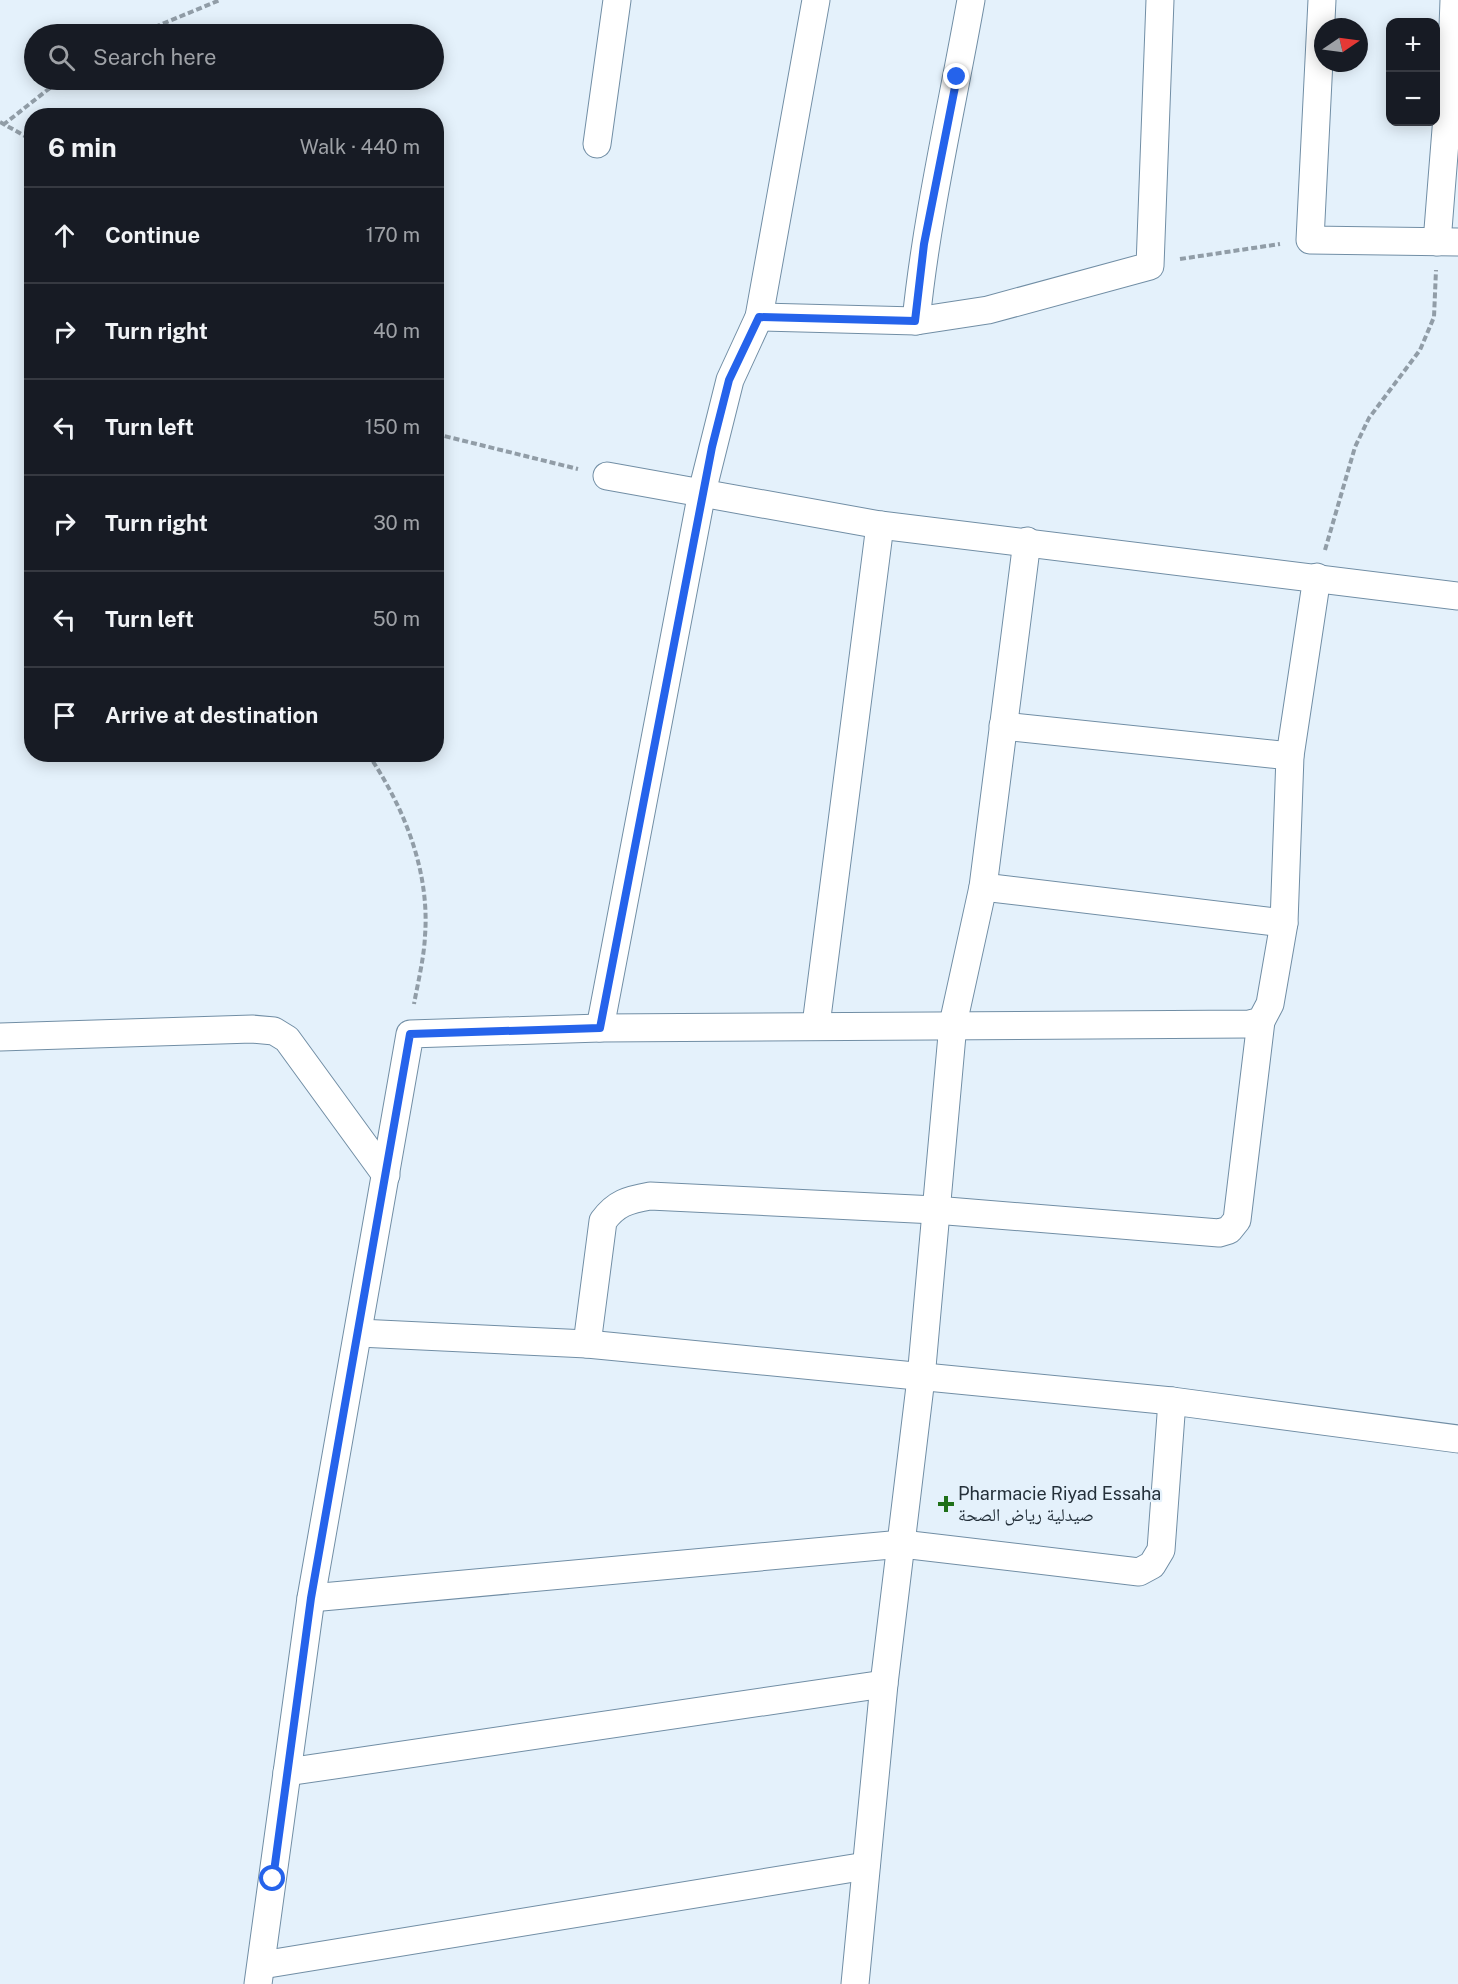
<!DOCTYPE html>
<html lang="en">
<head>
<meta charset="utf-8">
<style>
	body { margin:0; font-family:"Public Sans","Noto Naskh Arabic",sans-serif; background:#20242c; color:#f1f3f6 }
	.controls { position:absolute; right:18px; top:18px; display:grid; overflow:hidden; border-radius:12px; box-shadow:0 3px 15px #0003 }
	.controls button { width:54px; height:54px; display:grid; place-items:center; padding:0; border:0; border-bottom:2px solid #363941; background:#171b24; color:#f1f3f6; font:30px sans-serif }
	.compass { position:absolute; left:1314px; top:18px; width:54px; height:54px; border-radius:50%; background:#171b24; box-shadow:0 3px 15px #0003; rotate:77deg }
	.stop { position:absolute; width:18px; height:18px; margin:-14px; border:4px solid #2563eb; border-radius:50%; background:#fff }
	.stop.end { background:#2563eb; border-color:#fff; box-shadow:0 2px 6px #0008 }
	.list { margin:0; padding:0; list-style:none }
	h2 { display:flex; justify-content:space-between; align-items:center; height:78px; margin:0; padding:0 24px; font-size:26px }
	h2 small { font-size:20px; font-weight:400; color:#9ea1a6 }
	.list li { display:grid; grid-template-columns:39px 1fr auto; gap:18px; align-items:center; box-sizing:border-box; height:96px; padding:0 24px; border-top:2px solid #363941 }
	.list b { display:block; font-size:22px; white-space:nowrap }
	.list em { font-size:20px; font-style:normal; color:#9ea1a6 }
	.icon { flex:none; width:33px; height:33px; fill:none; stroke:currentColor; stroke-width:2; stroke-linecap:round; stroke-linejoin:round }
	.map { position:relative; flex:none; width:1458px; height:1984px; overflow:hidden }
	.search { position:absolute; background:#171b24; box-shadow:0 3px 15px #0003; left:24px; top:24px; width:420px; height:66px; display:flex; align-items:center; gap:15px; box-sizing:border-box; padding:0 21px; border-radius:33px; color:#9ea1a6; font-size:22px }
	.panel { position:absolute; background:#171b24; box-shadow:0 3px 15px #0003; left:24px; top:108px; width:420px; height:654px; border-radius:24px }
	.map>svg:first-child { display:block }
</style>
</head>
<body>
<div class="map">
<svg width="1458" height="1984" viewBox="0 0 1458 1984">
	<rect width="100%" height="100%" fill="#e4f1fb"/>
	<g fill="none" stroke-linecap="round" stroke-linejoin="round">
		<defs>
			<g id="street">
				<path d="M1322,0L1310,240L1458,242"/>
				<path d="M597,144L617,0"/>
				<path d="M1437,242L1452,54L1454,0"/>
				<path d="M759,317L916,321L988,310L1150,266L1160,0"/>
				<path d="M916,321C927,213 952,107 971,0"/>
				<path d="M607,476L880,525L1458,596"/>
				<path d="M1003,726L1290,756"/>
				<path d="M983,887L1284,923"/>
				<path d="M816,1025L880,525"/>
				<path d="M600,1028L702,492L730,380L759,317L816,0"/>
				<path d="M0,1037L252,1029L274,1031L287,1039L386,1175"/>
				<path d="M359,1333L587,1344L1172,1401L1458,1439"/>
				<path d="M587,1344L603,1221C616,1203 628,1200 650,1196L935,1210L1219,1233L1229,1230L1237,1220L1261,1021"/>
				<path d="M311,1598L902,1544L1139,1572L1152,1565L1161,1550L1172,1401"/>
				<path d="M287,1772L884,1684"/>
				<path d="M262,1965L866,1866"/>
				<path d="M258,1984L311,1598L410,1034L600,1028L1249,1024L1261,1021L1270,1004L1284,923L1290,756L1317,577"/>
				<path d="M855,1984L884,1684L921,1378L953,1024L983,887L1027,541"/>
			</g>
		</defs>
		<use href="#street" stroke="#718ea5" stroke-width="29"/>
		<g stroke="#919da7" stroke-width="4" stroke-dasharray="6 3" stroke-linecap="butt">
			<path d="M138,34L220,0"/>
			<path d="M0,122L32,140"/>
			<path d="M3,125L60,80"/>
			<path d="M1180,259L1280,244"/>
			<path d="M436,434L578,469"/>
			<path d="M1325,550L1355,447L1369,418L1420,350L1434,317L1436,270"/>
			<path d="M368,754C404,807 430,871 425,936C424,958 418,982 414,1004"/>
		</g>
		<use href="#street" stroke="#fff" stroke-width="27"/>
	</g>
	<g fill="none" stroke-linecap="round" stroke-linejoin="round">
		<path stroke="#2563eb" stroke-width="8" d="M273,1879L311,1598L410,1034L600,1028L712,447L729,380L759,317L915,321L924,244L957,77"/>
	</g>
	<path fill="#1f7018" stroke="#e4f1fb" stroke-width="2" d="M943 1495h6v6h6v6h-6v6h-6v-6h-6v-6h6z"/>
	<g text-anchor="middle" stroke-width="4.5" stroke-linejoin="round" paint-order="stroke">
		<g font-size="18" fill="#24303a" stroke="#e4f1fb" text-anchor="start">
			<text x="958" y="1500">Pharmacie Riyad Essaha<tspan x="958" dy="21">صيدلية رياض الصحة</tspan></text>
		</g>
	</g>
</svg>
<div class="controls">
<button>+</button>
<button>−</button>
</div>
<svg class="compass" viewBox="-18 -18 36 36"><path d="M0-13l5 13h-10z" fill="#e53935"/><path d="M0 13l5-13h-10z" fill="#9ea1a6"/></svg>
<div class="stop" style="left:273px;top:1879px"></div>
<div class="stop end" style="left:957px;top:77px"></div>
<div class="search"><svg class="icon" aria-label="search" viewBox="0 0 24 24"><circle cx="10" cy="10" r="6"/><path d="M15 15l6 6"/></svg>Search here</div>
<section class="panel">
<h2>6 min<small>Walk · 440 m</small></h2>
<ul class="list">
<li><svg class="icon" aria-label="ahead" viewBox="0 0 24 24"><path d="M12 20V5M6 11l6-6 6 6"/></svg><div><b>Continue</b></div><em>170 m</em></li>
<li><svg class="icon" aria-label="right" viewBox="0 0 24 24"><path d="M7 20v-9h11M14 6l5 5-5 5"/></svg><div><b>Turn right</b></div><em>40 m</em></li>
<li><svg class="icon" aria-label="left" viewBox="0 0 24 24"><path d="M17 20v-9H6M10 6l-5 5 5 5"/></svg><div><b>Turn left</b></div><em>150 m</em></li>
<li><svg class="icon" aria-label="right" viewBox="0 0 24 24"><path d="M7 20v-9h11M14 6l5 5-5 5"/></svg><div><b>Turn right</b></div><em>30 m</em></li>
<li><svg class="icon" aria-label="left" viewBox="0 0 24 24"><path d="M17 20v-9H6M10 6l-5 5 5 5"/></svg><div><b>Turn left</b></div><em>50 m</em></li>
<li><svg class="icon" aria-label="arrive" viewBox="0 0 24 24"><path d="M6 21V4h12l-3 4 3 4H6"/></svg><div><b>Arrive at destination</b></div></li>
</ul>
</section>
</div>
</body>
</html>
